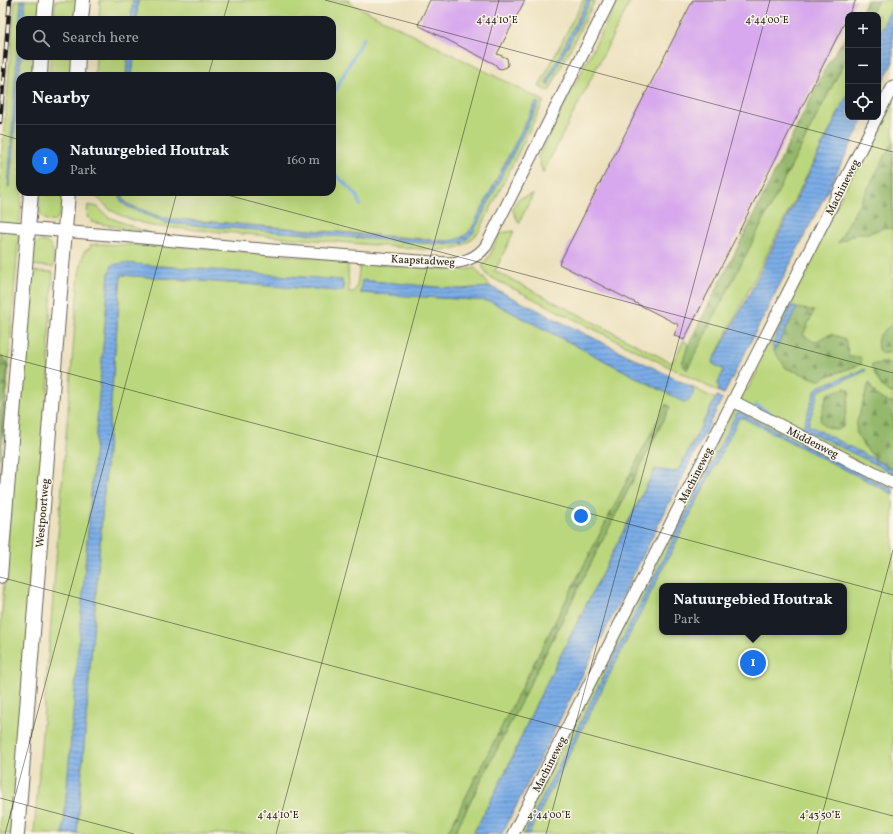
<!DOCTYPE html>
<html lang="en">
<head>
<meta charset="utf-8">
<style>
	body { margin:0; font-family:Vollkorn,serif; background:#242831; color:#f1f3f6 }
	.controls { position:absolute; right:12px; top:12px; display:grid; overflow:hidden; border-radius:8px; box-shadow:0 4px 16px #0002 }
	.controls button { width:36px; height:36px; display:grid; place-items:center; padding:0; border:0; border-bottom:1px solid #363941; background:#171b24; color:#f1f3f6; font:20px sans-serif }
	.you { position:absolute; left:581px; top:516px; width:14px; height:14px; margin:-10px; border:3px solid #fff; border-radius:50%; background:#1a73e8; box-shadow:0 0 0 6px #1a73e833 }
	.badge { display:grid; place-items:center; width:26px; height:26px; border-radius:50%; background:#1a73e8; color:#fff; font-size:13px; font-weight:700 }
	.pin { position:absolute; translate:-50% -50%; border:2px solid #fff; box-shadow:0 1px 4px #0006 }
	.popup { position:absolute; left:659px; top:583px; width:188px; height:52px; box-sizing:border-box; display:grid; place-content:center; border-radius:8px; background:#171b24; filter:drop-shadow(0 1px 3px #0005); font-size:13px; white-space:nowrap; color:#9ea1a6 }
	.popup b { font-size:15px; color:#f1f3f6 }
	.popup::after { content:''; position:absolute; left:50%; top:100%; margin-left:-8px; border:8px solid transparent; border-top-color:#171b24 }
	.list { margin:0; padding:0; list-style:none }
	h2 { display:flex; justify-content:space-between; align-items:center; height:52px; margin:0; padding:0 16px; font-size:17px }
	h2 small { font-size:13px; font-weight:400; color:#9ea1a6 }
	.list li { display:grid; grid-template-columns:26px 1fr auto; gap:12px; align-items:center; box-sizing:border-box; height:72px; padding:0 16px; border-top:1px solid #363941 }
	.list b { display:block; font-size:15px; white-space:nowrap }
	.list p { margin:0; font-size:13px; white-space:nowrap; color:#9ea1a6 }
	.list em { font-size:13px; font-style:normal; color:#9ea1a6 }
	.icon { flex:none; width:22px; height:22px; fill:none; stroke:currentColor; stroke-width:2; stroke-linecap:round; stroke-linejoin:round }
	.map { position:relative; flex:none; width:893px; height:834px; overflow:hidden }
	.search { position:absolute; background:#171b24; box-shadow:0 4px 16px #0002; left:16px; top:16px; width:320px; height:44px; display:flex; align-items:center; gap:10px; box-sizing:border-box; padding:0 14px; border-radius:12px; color:#9ea1a6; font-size:15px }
	.panel { position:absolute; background:#171b24; box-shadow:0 4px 16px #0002; left:16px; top:72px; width:320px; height:124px; border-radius:12px }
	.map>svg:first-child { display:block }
</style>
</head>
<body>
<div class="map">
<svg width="893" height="834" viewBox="0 0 893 834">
	<defs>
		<pattern id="forest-firs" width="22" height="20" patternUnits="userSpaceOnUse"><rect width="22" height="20" fill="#94b86c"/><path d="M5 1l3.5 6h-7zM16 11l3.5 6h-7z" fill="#789558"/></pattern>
		<pattern id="water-rules" width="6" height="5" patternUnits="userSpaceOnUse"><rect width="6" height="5" fill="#7cade7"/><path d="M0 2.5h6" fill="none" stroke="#658cba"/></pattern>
	</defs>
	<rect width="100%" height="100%" fill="#fcf5e5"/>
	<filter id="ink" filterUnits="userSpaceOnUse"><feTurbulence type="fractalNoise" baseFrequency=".025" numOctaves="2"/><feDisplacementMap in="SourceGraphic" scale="8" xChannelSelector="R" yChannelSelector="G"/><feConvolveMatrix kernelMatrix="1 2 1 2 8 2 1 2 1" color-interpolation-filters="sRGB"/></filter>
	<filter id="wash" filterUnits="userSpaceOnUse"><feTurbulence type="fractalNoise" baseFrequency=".012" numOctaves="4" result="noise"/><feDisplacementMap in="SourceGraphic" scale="16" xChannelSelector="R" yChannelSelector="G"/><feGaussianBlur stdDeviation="0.9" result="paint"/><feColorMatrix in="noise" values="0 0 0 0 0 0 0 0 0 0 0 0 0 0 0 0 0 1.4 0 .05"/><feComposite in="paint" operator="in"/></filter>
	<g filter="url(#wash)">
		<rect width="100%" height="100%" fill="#ece1be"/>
		<g fill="#bbd77d" stroke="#6c7a4c" fill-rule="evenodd">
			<path d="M15,0H42L40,20H20V56H36L34,76H20V192H22L0,477V175Z"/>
			<path d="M55,0H80L78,20H54Z"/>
			<path d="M100,0H133L131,20H99Z"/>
			<path d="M138,0H349L348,2L544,101L480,230C466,248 455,250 433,250L152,226C139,222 124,218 113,211C104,206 100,197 90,194V192H119L121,201L127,203L123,199L124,192H332V76H132L134,56H332V20H136ZM131,206L163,218L449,241L445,244L166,223Z"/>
			<path d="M583,0H595L549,91L539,87Z"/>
			<path d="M618,0H631L543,173L538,157Z"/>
			<path d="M878,0H893V5L878,35V15H871Z"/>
			<path d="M848,55V94L712,363L724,370L718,383L719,392L488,276L482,266L490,255L500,233L514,231L495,271L672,363L684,340L688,345L682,364L687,369Z"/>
			<path d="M51,56H75L74,76H49Z"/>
			<path d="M96,56H128L126,76H95Z"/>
			<path d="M893,94V479L744,404L739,398L742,391L748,389L757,372L755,367Z"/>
			<path d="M40,194L64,196C62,202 62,212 58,217C56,220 53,222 50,221C37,219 39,203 40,194Z"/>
			<path d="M533,194L519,223L512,209L518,199Z"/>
			<path d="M88,205L98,207L108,217L149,233L91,222L92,220L87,217Z"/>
			<path d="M42,241C55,244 54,256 54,267L30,265C31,255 31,244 42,241Z"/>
			<path d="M97,244L173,246L344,260L348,265L349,292H354L357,286L360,263L465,270L475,268L491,287L459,289L362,281L360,293L490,301L684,402L694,393L692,387L715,399L679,469L674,472L655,469L650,479L536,704L506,771L473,834H454L670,407L666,405L447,834H77L121,275L338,291L344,290V285L112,265L65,834H34L79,274L84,252L91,247L90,245Z"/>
			<path d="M29,271L53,272L49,334V377L12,834H0V636Z"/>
			<path d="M735,407L893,486V834H518ZM662,586H844V632H662Z"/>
		</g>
		<g fill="url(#forest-firs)" stroke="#586a44">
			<path d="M867,0H878L871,15H860Z"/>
			<path d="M848,33V55L687,370L682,364L688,345L744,235L828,63Z"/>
			<path d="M893,142V229L883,228L869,233H858L838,243Z"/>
			<path d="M797,308L814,311L803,335L814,342L831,334L845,339L849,357H860L862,364L825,377L821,381L786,368L774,351Z"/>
			<path d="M893,324V353H880C873,337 881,333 893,324Z"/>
			<path d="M2,356L8,362L0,459V376Z"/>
			<path d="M882,363H893V393C880,391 876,375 871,365Z"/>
			<path d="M869,383C874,393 880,402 893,402V469L878,462L864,446L857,435L856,425Z"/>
			<path d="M844,388L850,390L843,427L838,430L824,426L820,420L827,395L828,394Z"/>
			<path d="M666,404L670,407L454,834H447Z"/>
		</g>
		<g fill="url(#water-rules)" stroke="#4c6482">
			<path d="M21,0H25L24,20H20L21,56L10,184L8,188Z"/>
			<path d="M133,0H138L136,20H131Z"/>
			<path d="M587,0H591L548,85L546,83Z"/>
			<path d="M893,5V62L878,92V35Z"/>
			<path d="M128,56H134L132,76H126Z"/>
			<path d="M848,94V117H865L724,394L719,392L718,383L724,370L712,363L746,301Z"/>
			<path d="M536,102L539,103L473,233L462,244V242L447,245L166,223L126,206L121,201L119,192H124L123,199L127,204L163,218L437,241C451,241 463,241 472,228Z"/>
			<path d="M123,263L342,280L344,290L338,291L121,275L77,834H63L109,273L112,265Z"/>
			<path d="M362,280L459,289L491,287L692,387L694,393L688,402H684L490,301L360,293Z"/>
			<path d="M791,306L797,308L774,351L772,345Z"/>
			<path d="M865,369L866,371L819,391L808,425L893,469V473L806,430L781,419L779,417L803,427L815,391L818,387Z"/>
			<path d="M717,396L722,399L502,834H473L506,771L536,704L650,479L655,469L674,472L679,469Z"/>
			<path d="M739,412L893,490V494L741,417L739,418L529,834H524L736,414Z"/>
		</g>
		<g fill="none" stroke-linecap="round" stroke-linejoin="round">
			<g stroke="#7cade7" stroke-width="3">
				<path d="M332,97L363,38"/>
				<path d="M332,171L356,194L360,205"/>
				<path d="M756,405L772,414"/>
			</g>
		</g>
		<g id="blocks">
			<g fill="#d7a8ed">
				<path d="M430,0H525L497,54L507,58L508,64L507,67L501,69L498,68L495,64L418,25Z"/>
				<path d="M693,0H856L684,340L674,335L679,325L559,264Z"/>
			</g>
		</g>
	</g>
	<g filter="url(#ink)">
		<use href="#blocks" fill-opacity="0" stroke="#656155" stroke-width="1"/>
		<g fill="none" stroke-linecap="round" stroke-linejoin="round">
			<defs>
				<g id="minor">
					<path d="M878,115L893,86"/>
					<path d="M0,226L121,236L272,250L447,263C463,263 476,259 486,246L610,0"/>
					<path d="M733,401L893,483"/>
					<path d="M513,834L877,117"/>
				</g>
				<g id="major">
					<path d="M44,20L46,0"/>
					<path d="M81,20L83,0"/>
					<path d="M40,76L41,56"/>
					<path d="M77,76L78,56"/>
					<path d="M0,576L31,192"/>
					<path d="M17,834L68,192"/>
				</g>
			</defs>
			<use href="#minor" stroke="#656155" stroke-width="13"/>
			<use href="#major" stroke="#656155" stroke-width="16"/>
			<use href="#minor" stroke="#fff" stroke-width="11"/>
			<use href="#major" stroke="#fff" stroke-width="14"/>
			<defs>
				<path id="rail" d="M0,122L10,0"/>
			</defs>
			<use href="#rail" stroke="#1c1c1c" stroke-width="4.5"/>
			<use href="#rail" stroke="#fcf5e5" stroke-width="3" stroke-dasharray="9" stroke-linecap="butt"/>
		</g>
	</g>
	<path fill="none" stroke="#1c1c1c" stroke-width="1" stroke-opacity="0.45" d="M325,0L893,152M223,20L229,0M208,76L214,56M0,134L20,140M216,192L893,373M0,355L893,595M0,577L893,816M0,798L134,834M5,834L177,192M276,834L499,0M546,834L770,0M817,834L893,550"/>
	<g text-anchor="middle" stroke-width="3" stroke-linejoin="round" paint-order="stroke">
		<g font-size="11" fill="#1c1c1c" stroke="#fcf5e5">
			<text transform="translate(842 187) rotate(-63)" y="4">Machineweg</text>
			<text transform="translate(423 260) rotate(3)" y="4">Kaapstadweg</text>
			<text transform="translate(813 442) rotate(27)" y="4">Middenweg</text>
			<text transform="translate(695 475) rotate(-63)" y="4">Machineweg</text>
			<text transform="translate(42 513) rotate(-85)" y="4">Westpoortweg</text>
			<text transform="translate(549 764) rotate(-63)" y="4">Machineweg</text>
		</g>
	</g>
	<g font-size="10" text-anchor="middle" fill="#1c1c1c" stroke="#fcf5e5" stroke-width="3" stroke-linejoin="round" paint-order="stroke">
		<text x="497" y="23">4°44'10"E</text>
		<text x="767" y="23">4°44'00"E</text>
		<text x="278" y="818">4°44'10"E</text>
		<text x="549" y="818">4°44'00"E</text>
		<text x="820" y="818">4°43'50"E</text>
	</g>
</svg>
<div class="controls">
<button>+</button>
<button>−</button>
<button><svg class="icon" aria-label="locate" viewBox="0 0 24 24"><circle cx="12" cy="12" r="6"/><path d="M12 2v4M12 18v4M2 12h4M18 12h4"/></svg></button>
</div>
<div class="you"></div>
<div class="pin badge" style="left:753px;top:663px">1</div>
<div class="popup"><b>Natuurgebied Houtrak</b>Park</div>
<div class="search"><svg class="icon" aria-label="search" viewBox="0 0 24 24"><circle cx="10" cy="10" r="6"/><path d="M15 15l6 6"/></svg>Search here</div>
<section class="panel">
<h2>Nearby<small></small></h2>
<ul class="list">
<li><span class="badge">1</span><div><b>Natuurgebied Houtrak</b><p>Park</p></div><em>160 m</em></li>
</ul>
</section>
</div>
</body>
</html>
